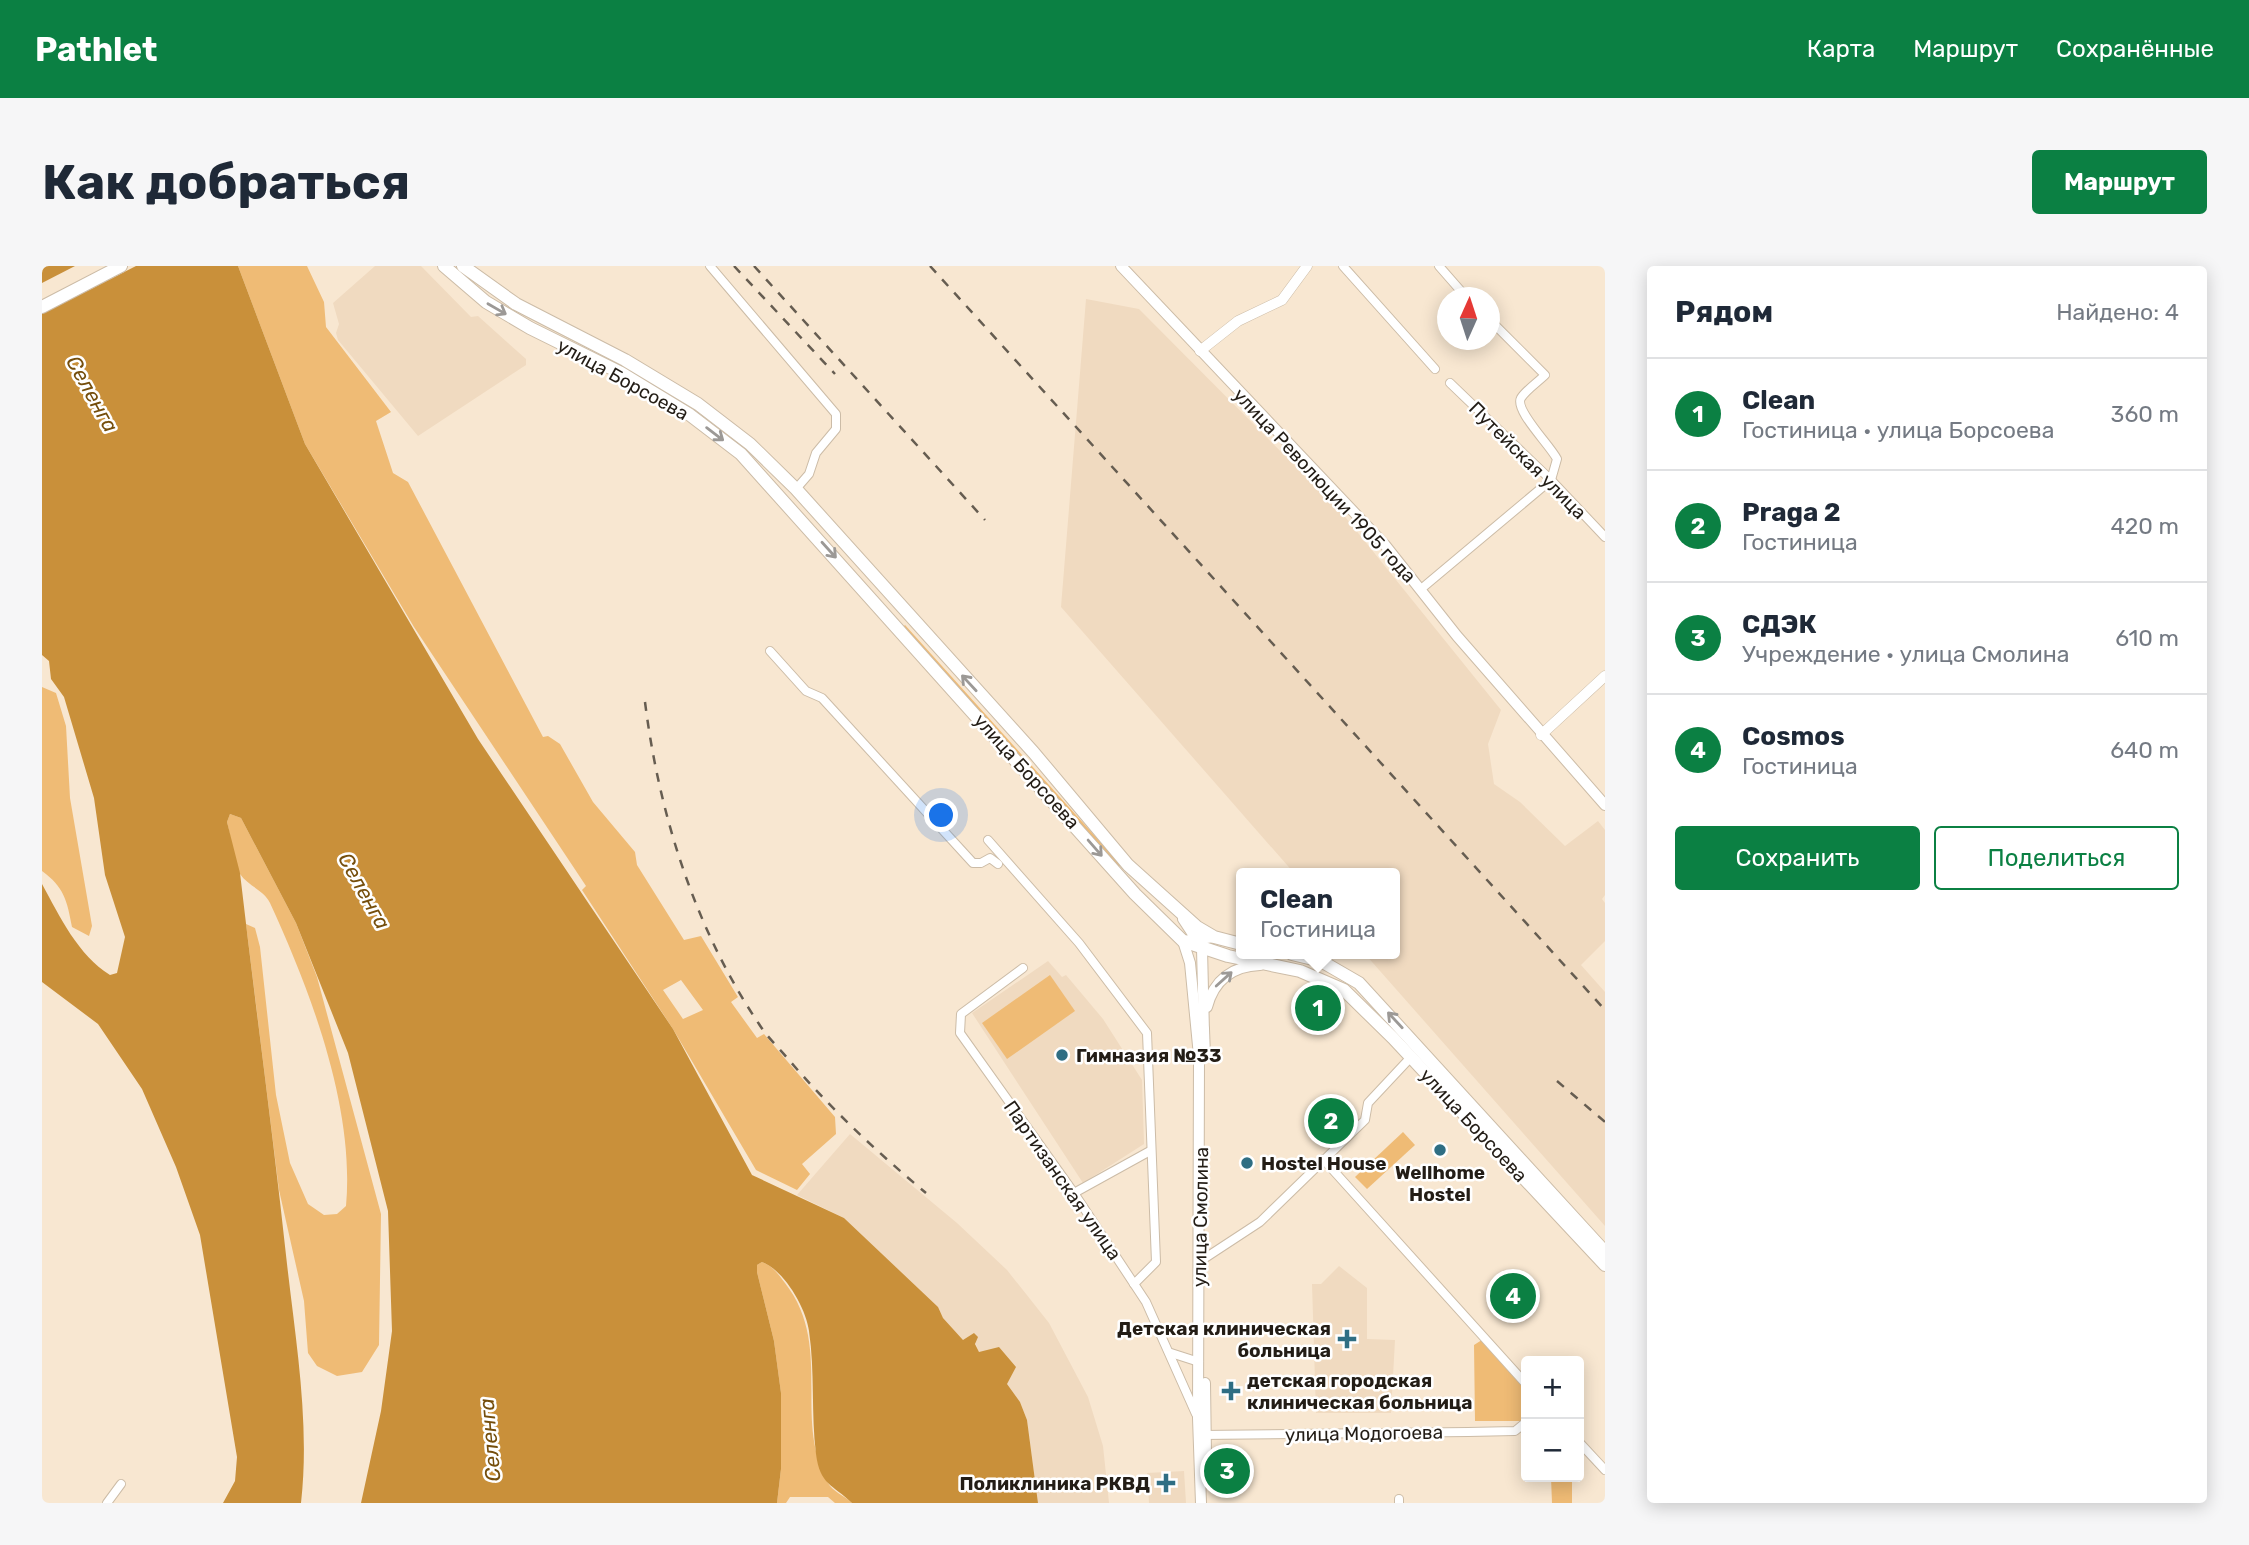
<!DOCTYPE html>
<html lang="ru">
<head>
<meta charset="utf-8">
<style>
	body { margin:0; font-family:Rubik,sans-serif; background:#f6f6f7; color:#1f2937 }
	.controls { position:absolute; right:21px; bottom:21px; display:grid; overflow:hidden; border-radius:7px; box-shadow:0 4px 18px #0003 }
	.controls button { width:63px; height:63px; display:grid; place-items:center; padding:0; border:0; border-bottom:2px solid #e0e1e3; background:#fff; color:#1f2937; font:35px sans-serif }
	.compass { position:absolute; left:1395px; top:21px; width:63px; height:63px; border-radius:50%; background:#fff; box-shadow:0 4px 18px #0003; rotate:3deg }
	.you { position:absolute; left:900px; top:550px; width:24px; height:24px; margin:-18px; border:5px solid #fff; border-radius:50%; background:#1a73e8; box-shadow:0 0 0 10px #1a73e833 }
	.badge { display:grid; place-items:center; width:46px; height:46px; border-radius:50%; background:#0b8043; color:#fff; font-size:23px; font-weight:700 }
	.pin { position:absolute; translate:-50% -50%; border:4px solid #fff; box-shadow:0 2px 7px #0006 }
	.popup { position:absolute; left:1194px; top:602px; width:164px; height:91px; box-sizing:border-box; display:grid; place-content:center; border-radius:7px; background:#fff; filter:drop-shadow(0 2px 5px #0005); font-size:23px; white-space:nowrap; color:#747a83 }
	.popup b { font-size:26px; color:#1f2937 }
	.popup::after { content:''; position:absolute; left:50%; top:100%; margin-left:-14px; border:14px solid transparent; border-top-color:#fff }
	.list { margin:0; padding:0; list-style:none }
	h2 { display:flex; justify-content:space-between; align-items:center; height:91px; margin:0; padding:0 28px; font-size:30px }
	h2 small { font-size:23px; font-weight:400; color:#747a83 }
	.list li { display:grid; grid-template-columns:46px 1fr auto; gap:21px; align-items:center; box-sizing:border-box; height:112px; padding:0 28px; border-top:2px solid #e0e1e3 }
	.list b { display:block; font-size:26px; white-space:nowrap }
	.list p { margin:0; font-size:23px; white-space:nowrap; color:#747a83 }
	.list em { font-size:23px; font-style:normal; color:#747a83 }
	.actions { display:flex; gap:14px; padding:21px 28px }
	.actions a { flex:1; padding:16px 0; border:2px solid #0b8043; border-radius:7px; text-align:center; font-size:24px; color:#0b8043 }
	.actions .main { background:#0b8043; color:#fff }
	.map { position:relative; flex:none; width:1563px; height:1237px; overflow:hidden; border-radius:7px }
	header { display:flex; align-items:center; gap:42px; box-sizing:border-box; height:98px; padding:0 35px; background:#0b8043; color:#fff }
	header strong { font-size:33px }
	nav { display:flex; gap:38px; margin-inline-start:auto; font-size:24px }
	.intro { display:flex; align-items:center; justify-content:space-between; box-sizing:border-box; height:168px; padding:0 42px }
	h1 { margin:0; font-size:49px }
	.button { padding:18px 32px; border-radius:7px; background:#0b8043; color:#fff; font-size:24px; font-weight:700 }
	main { display:flex; gap:42px; padding:0 42px }
	aside { flex:1; background:#fff; border-radius:7px; box-shadow:0 4px 18px #0003 }
	.map>svg:first-child { display:block }
</style>
</head>
<body>
<header>
<strong>Pathlet</strong>
<nav><a>Карта</a><a>Маршрут</a><a>Сохранённые</a></nav>
</header>
<div class="intro"><h1>Как добраться</h1><a class="button">Маршрут</a></div>
<main>
<div class="map">
<svg width="1563" height="1237" viewBox="0 0 1563 1237">
	<rect width="100%" height="100%" fill="#f8e7d1"/>
	<g fill="#f0dac0">
		<path d="M333,0H379L429,51L436,50L484,93V99L376,170L296,74L294,67L297,58L291,37Z"/>
		<path d="M1044,33L1097,43L1300,247L1459,444L1446,478L1452,518L1478,536L1523,580L1556,555L1563,564V629L1560,633L1563,637V675L1539,699L1563,726V960L1323,688H1353V607H1252L1019,341Z"/>
		<path d="M1006,695L1020,711L1024,709L1061,753L1100,814L1102,878L1041,917L930,747Z"/>
		<path d="M808,868L915,957L965,1004L1007,1057L1046,1131L1061,1180L1067,1237H996L985,1154L978,1136L966,1123L947,1085L937,1086L933,1076L921,1074L901,1052L895,1041L802,952L755,929Z"/>
		<path d="M1297,1000L1325,1022V1073L1353,1074L1349,1147H1274L1270,1018H1279Z"/>
		<path d="M1142,1205L1144,1237H1107L1105,1207Z"/>
	</g>
	<g fill="#efbb75" fill-rule="evenodd">
		<path d="M196,0H265L282,36L284,61L349,146L334,155L351,207L366,216L501,471L506,470L518,478L551,536L593,586L595,599L642,674L659,670L696,731L689,736L715,772L722,768L793,851L794,868L760,898L768,908L755,924L714,904L631,763L540,624L544,620L372,361L263,178ZM639,714L661,744L641,753L621,724Z"/>
		<path d="M863,359L1079,599L1076,601L861,361Z"/>
		<path d="M0,421L14,427L24,460L28,532L50,660L47,670L30,661C25,634 22,621 0,605Z"/>
		<path d="M188,548L199,552L254,657L275,711L339,948L337,1079L320,1106L295,1110L275,1100L266,1087L262,1035L237,924L204,658L213,662L218,681L234,829L248,897L266,938L282,949L295,948L304,940C313,842 269,726 228,637C222,624 206,620 198,608C191,594 189,571 185,556Z"/>
		<path d="M1008,709L1033,745L965,793L940,757Z"/>
		<path d="M1361,866L1373,879L1325,923L1313,911Z"/>
		<path d="M720,996C731,1000 736,1008 743,1017C792,1080 750,1152 786,1217C790,1225 803,1230 810,1237H793L786,1231H748L744,1237H735L739,1203V1127L732,1075L715,1006V999Z"/>
		<path d="M1443,1072L1484,1125V1163L1477,1155H1433L1432,1079Z"/>
		<path d="M1509,1211H1530V1237H1510Z"/>
	</g>
	<path fill="#c9903a" d="M0,0H196L263,178L436,473L631,763L710,909L802,952L896,1041L901,1052L921,1074L932,1067L936,1071L933,1078L937,1086L957,1081L974,1101L965,1118L978,1136L985,1154L996,1237H810C790,1218 778,1219 774,1188C769,1148 773,1105 767,1065C764,1042 742,1004 720,996L715,999V1006L732,1075L739,1127V1203L735,1237H319L339,1145L350,1065L346,945L306,787L254,657L199,552L188,548L185,556L198,607C213,737 231,868 245,998C254,1077 268,1158 259,1237H181L193,1215L195,1191L158,969L134,901L100,823L56,758L0,716V618C18,651 36,689 68,709L75,707L83,671L63,609L52,532L22,431L9,413L7,395L0,389Z"/>
	<path fill="#f8e7d1" d="M33,0H94L0,48V17Z"/>
	<g fill="none" stroke-linecap="round" stroke-linejoin="round">
		<defs>
			<g id="minor">
				<path d="M668,0L794,148V163L774,187L767,208L754,223"/>
				<path d="M1301,0L1393,103"/>
				<path d="M1397,0L1425,32"/>
				<path d="M1408,117L1509,214L1563,271"/>
				<path d="M1379,323L1509,214L1515,193C1508,179 1472,144 1479,132C1484,124 1496,116 1503,109L1448,54"/>
				<path d="M728,385L764,425L780,432L931,597H939L948,592L956,598"/>
				<path d="M946,574L1037,677L1105,767L1114,996L1092,1018"/>
				<path d="M981,702L919,748L918,767L1032,927L1104,1036L1154,1148"/>
				<path d="M1281,893L1484,1118"/>
				<path d="M1032,927L1108,885"/>
				<path d="M1157,996L1218,956L1323,854L1326,837L1370,790"/>
				<path d="M1129,1087L1157,1096"/>
				<path d="M1159,1169L1426,1166L1473,1165L1484,1156"/>
				<path d="M1537,1176L1563,1204"/>
				<path d="M65,1237L79,1218"/>
				<path d="M1357,1237V1233"/>
			</g>
			<g id="tertiary">
				<path d="M1158,85L1196,55L1240,34L1265,0"/>
				<path d="M1499,469L1563,410"/>
			</g>
			<g id="secondary">
				<path d="M1079,0L1343,279L1415,370L1563,539"/>
				<path d="M1141,653L1160,682L1162,767"/>
				<path d="M1165,741C1172,714 1191,700 1218,699"/>
				<path d="M1162,763L1163,790"/>
				<path d="M1163,1117L1164,1189"/>
				<path d="M1159,1237L1156,1152L1157,790L1148,697L1141,675L1172,671"/>
			</g>
			<g id="primary">
				<path d="M402,0L444,36L488,62L579,107L648,149L699,188L1093,628L1141,675L1186,690L1258,705L1302,724L1351,772L1563,999"/>
				<path d="M421,0L474,38L583,94L656,138L708,178L754,223L992,487L1086,599L1155,661L1172,671L1199,678"/>
				<path d="M0,41L79,0"/>
				<path d="M1250,688L1279,695L1317,717L1563,986"/>
			</g>
		</defs>
		<use href="#minor" stroke="#ccbca7" stroke-width="10"/>
		<use href="#tertiary" stroke="#ccbca7" stroke-width="11"/>
		<use href="#secondary" stroke="#ccbca7" stroke-width="12"/>
		<use href="#primary" stroke="#ccbca7" stroke-width="14"/>
		<use href="#minor" stroke="#fff" stroke-width="8"/>
		<use href="#tertiary" stroke="#fff" stroke-width="10"/>
		<use href="#secondary" stroke="#fff" stroke-width="10"/>
		<use href="#primary" stroke="#fff" stroke-width="12"/>
		<g stroke="#665d51" stroke-width="2.5" stroke-dasharray="9 9" stroke-linecap="butt">
			<path d="M692,0L793,108"/>
			<path d="M712,0L943,254"/>
			<path d="M888,0L1563,744"/>
			<path d="M603,436C617,548 653,663 717,758C725,771 737,782 747,794C789,843 835,886 884,927"/>
			<path d="M1515,815L1563,856"/>
		</g>
	</g>
	<defs><path id="oneway-shaft" d="M-6 0H5M1.5-3L5.5 0L1.5 3" fill="none" stroke-width="1.6" stroke-linecap="round" stroke-linejoin="round" transform="scale(1.75)"/></defs>
	<g stroke="#9c9996">
		<use href="#oneway-shaft" transform="translate(455 43) rotate(30)"/>
		<use href="#oneway-shaft" transform="translate(673 168) rotate(37)"/>
		<use href="#oneway-shaft" transform="translate(787 284) rotate(48)"/>
		<use href="#oneway-shaft" transform="translate(927 417) rotate(-133)"/>
		<use href="#oneway-shaft" transform="translate(1053 582) rotate(49)"/>
		<use href="#oneway-shaft" transform="translate(1182 713) rotate(-42)"/>
		<use href="#oneway-shaft" transform="translate(1353 754) rotate(-133)"/>
	</g>
	<g fill="#2f6e83" stroke="#fff" stroke-width="2.5">
		<circle cx="1020" cy="789" r="7"/>
		<circle cx="1398" cy="884" r="7"/>
		<circle cx="1205" cy="897" r="7"/>
		<path d="M1301.5 1062.5h7v7h7v7h-7v7h-7v-7h-7v-7h7z"/>
		<path d="M1185.5 1114.5h7v7h7v7h-7v7h-7v-7h-7v-7h7z"/>
		<path d="M1120.5 1206.5h7v7h7v7h-7v7h-7v-7h-7v-7h7z"/>
	</g>
	<g text-anchor="middle" stroke-width="5" stroke-linejoin="round" paint-order="stroke">
		<g font-size="19" fill="#231d16" stroke="#fff">
			<text transform="translate(581 113) rotate(29)" y="7">улица Борсоева</text>
			<text transform="translate(1486 194) rotate(45)" y="7">Путейская улица</text>
			<text transform="translate(1283 219) rotate(47)" y="7">улица Революции 1905 года</text>
			<text transform="translate(985 505) rotate(48)" y="7">улица Борсоева</text>
			<text transform="translate(1432 859) rotate(47)" y="7">улица Борсоева</text>
			<text transform="translate(1021 914) rotate(55)" y="7">Партизанская улица</text>
			<text transform="translate(1158 951) rotate(-89)" y="7">улица Смолина</text>
			<text transform="translate(1322 1167) rotate(-1)" y="7">улица Модогоева</text>
		</g>
		<g font-size="19" font-weight="bold" fill="#231d16" stroke="#fff" text-anchor="start">
			<text x="1034" y="796">Гимназия №33</text>
			<text x="1219" y="904">Hostel House</text>
			<text x="1398" y="913" text-anchor="middle">Wellhome<tspan x="1398" dy="22">Hostel</tspan></text>
			<text x="1289" y="1069" text-anchor="end">Детская клиническая<tspan x="1289" dy="22">больница</tspan></text>
			<text x="1205" y="1121">детская городская<tspan x="1205" dy="22">клиническая больница</tspan></text>
			<text x="1108" y="1224" text-anchor="end">Поликлиника РКВД</text>
		</g>
		<g font-size="21" font-style="italic" fill="#754e0c" stroke="#fff">
			<text transform="translate(50 128) rotate(61)" y="7">Селенга</text>
			<text transform="translate(322 625) rotate(61)" y="7">Селенга</text>
			<text transform="translate(448 1174) rotate(-95)" y="7">Селенга</text>
		</g>
	</g>
</svg>
<div class="controls">
<button>+</button>
<button>−</button>
</div>
<svg class="compass" viewBox="-18 -18 36 36"><path d="M0-13l5 13h-10z" fill="#e53935"/><path d="M0 13l5-13h-10z" fill="#747a83"/></svg>
<div class="you"></div>
<div class="pin badge" style="left:1276px;top:742px">1</div>
<div class="popup"><b>Clean</b>Гостиница</div>
<div class="pin badge" style="left:1289px;top:855px">2</div>
<div class="pin badge" style="left:1185px;top:1205px">3</div>
<div class="pin badge" style="left:1471px;top:1030px">4</div>
</div>
<aside>
<h2>Рядом<small>Найдено: 4</small></h2>
<ul class="list">
<li><span class="badge">1</span><div><b>Clean</b><p>Гостиница · улица Борсоева</p></div><em>360 m</em></li>
<li><span class="badge">2</span><div><b>Praga 2</b><p>Гостиница</p></div><em>420 m</em></li>
<li><span class="badge">3</span><div><b>СДЭК</b><p>Учреждение · улица Смолина</p></div><em>610 m</em></li>
<li><span class="badge">4</span><div><b>Cosmos</b><p>Гостиница</p></div><em>640 m</em></li>
</ul>
<div class="actions"><a class="main">Сохранить</a><a>Поделиться</a></div>
</aside>
</main>
</body>
</html>
